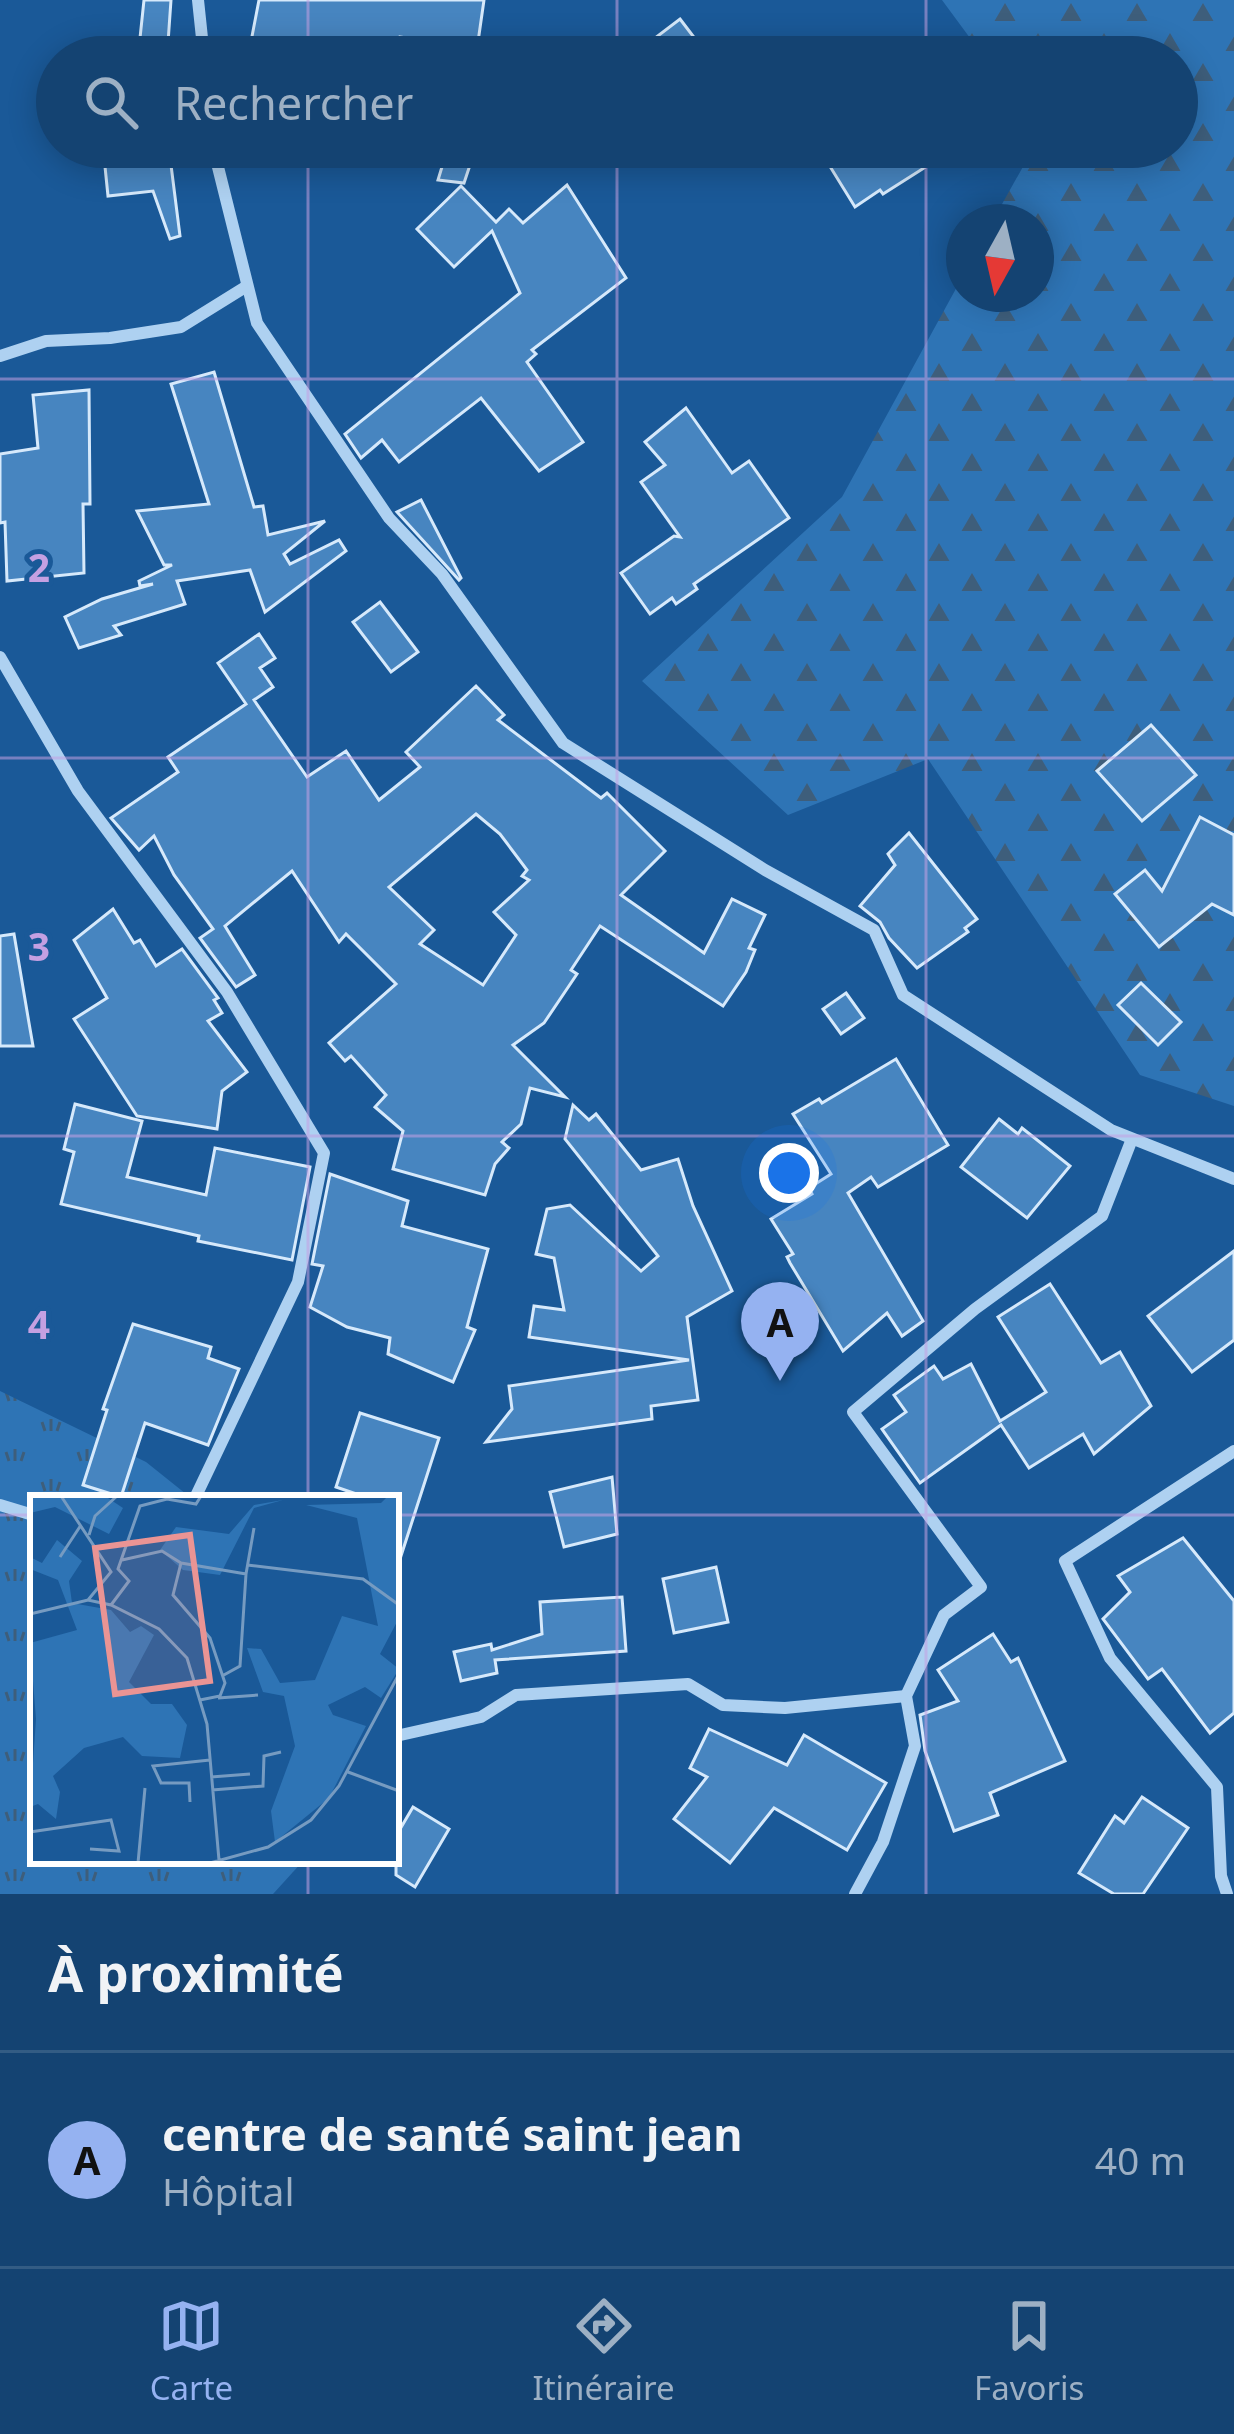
<!DOCTYPE html>
<html lang="fr">
<head>
<meta charset="utf-8">
<style>
	body { margin:0; font-family:"Noto Sans",sans-serif; background:#1d4a77; color:#f1f3f6 }
	.compass { position:absolute; left:946px; top:204px; width:108px; height:108px; border-radius:50%; background:#144372; box-shadow:0 6px 30px #0003; rotate:188deg }
	.you { position:absolute; left:789px; top:1173px; width:42px; height:42px; margin:-30px; border:9px solid #fff; border-radius:50%; background:#1a73e8; box-shadow:0 0 0 18px #1a73e833 }
	.badge { display:grid; place-items:center; width:78px; height:78px; border-radius:50%; background:#95b2f1; color:#111; font-size:39px; font-weight:700 }
	.pin { position:absolute; translate:-50% -99px; filter:drop-shadow(0 3px 6px #0008) }
	.pin::after { content:''; position:absolute; top:63px; width:42px; height:36px; background:inherit; clip-path:polygon(0 0,100% 0,50% 100%) }
	.list { margin:0; padding:0; list-style:none }
	h2 { display:flex; justify-content:space-between; align-items:center; height:156px; margin:0; padding:0 48px; font-size:51px }
	h2 small { font-size:39px; font-weight:400; color:#9db0c4 }
	.list li { display:grid; grid-template-columns:78px 1fr auto; gap:36px; align-items:center; box-sizing:border-box; height:216px; padding:0 48px; border-top:3px solid #335c84 }
	.list b { display:block; font-size:45px; white-space:nowrap }
	.list p { margin:0; font-size:39px; white-space:nowrap; color:#9db0c4 }
	.list em { font-size:39px; font-style:normal; color:#9db0c4 }
	.icon { flex:none; width:66px; height:66px; fill:none; stroke:currentColor; stroke-width:2; stroke-linecap:round; stroke-linejoin:round }
	.map { position:relative; flex:none; width:1234px; height:1894px; overflow:hidden }
	.search { position:absolute; background:#144372; box-shadow:0 6px 30px #0003; left:36px; right:36px; top:36px; height:132px; display:flex; align-items:center; gap:30px; box-sizing:border-box; padding:0 42px; border-radius:66px; color:#9db0c4; font-size:45px }
	.sheet { height:372px; background:#144372 }
	nav { display:flex; justify-content:space-around; align-items:center; box-sizing:border-box; height:168px; border-top:3px solid #335c84; background:#144372; font-size:33px; color:#9db0c4 }
	nav a { display:grid; justify-items:center; gap:6px }
	nav .on { color:#95b2f1 }
	.map>svg:first-child { display:block }
</style>
</head>
<body>
<div class="map">
<svg width="1234" height="1894" viewBox="0 0 1234 1894">
	<defs>
		<pattern id="grass-tufts" width="24" height="20" patternUnits="userSpaceOnUse" patternTransform="scale(3)"><rect width="24" height="20" fill="#2e74b5"/><path d="M3 7l-1-3M5 7V3M7 7l1-3M15 17l-1-3M17 17v-4M19 17l1-3" fill="none" stroke="#3e5e7b"/></pattern>
		<pattern id="forest-firs" width="22" height="20" patternUnits="userSpaceOnUse" patternTransform="scale(3)"><rect width="22" height="20" fill="#2e74b5"/><path d="M5 1l3.5 6h-7zM16 11l3.5 6h-7z" fill="#3e5e7b"/></pattern>
	</defs>
	<rect width="100%" height="100%" fill="#1a5998"/>
	<path fill="url(#grass-tufts)" d="M0,1391L146,1462L191,1498H33V1861H303L273,1894H0Z"/>
	<path fill="url(#forest-firs)" d="M942,0H1234V1106L1140,1075L928,759L788,815L642,681L842,497L964,274V294H1036V222H992L1034,147H1177V57H984Z"/>
	<g fill="#4785c0" stroke="#d6e9fb" stroke-width="3" fill-rule="evenodd">
		<path d="M144,0H171L167,57H138Z"/>
		<path d="M259,0H484L477,49L400,37L396,57H248Z"/>
		<path d="M680,19L709,57H630Z"/>
		<path d="M103,147H163L164,166L171,165L180,236L170,239L153,191L108,196Z"/>
		<path d="M448,147H476L464,183L438,180Z"/>
		<path d="M818,147H957L883,194L880,190L855,207Z"/>
		<path d="M567,185L626,278L532,350L536,354L527,362L583,442L539,471L481,398L399,462L382,440L361,458L345,434L520,293L492,231L454,267L417,229L461,186L496,222L509,209L523,223Z"/>
		<path d="M214,372L254,507L263,506L268,535L325,521L284,554L290,564L339,540L346,551L265,612L250,570L177,581L185,604L114,626L121,635L79,648L65,617L102,599L153,584L140,586L139,581L172,565H164L137,511L209,504L171,384Z"/>
		<path d="M89,390L90,504H83L84,573L7,581L5,522L0,523V454L38,448L33,395Z"/>
		<path d="M686,408L732,473L749,461L789,518L694,584L697,589L676,604L672,598L650,614L621,573L674,536L680,537L641,482L665,465L645,442Z"/>
		<path d="M421,500L461,578L459,580L397,512Z"/>
		<path d="M380,602L418,652L391,672L353,622Z"/>
		<path d="M259,634L275,658L260,668L273,687L254,700L307,777L346,751L379,800L420,767L406,752L476,686L504,715L498,720L601,798L607,793L665,851L621,895L704,953L732,899L765,915L749,948L755,950L746,972L723,1006L600,926L571,970L577,974L544,1023L513,1045L565,1097L530,1088L521,1124L502,1142L509,1148L495,1164L485,1195L393,1169L403,1131L375,1107L386,1095L351,1056L345,1061L329,1043L396,984L346,934L339,942L292,871L225,926L255,975L236,987L200,938L213,929L174,875L154,836L139,850L111,818L178,772L168,757L246,704L218,663ZM476,814L500,834L527,870L522,876L529,880L494,912L516,935L483,985L420,944L434,930L389,887Z"/>
		<path d="M1151,725L1196,775L1142,821L1097,771Z"/>
		<path d="M1200,817L1234,835V915L1212,904L1159,947L1115,894L1145,870L1162,891Z"/>
		<path d="M909,833L977,919L965,928L968,932L917,968L889,938L880,922L860,906L895,865L888,854Z"/>
		<path d="M113,909L134,943L140,940L156,966L182,949L218,998L214,1000L222,1013L208,1021L247,1072L222,1091L217,1129L137,1116L74,1019L107,998L74,940Z"/>
		<path d="M14,934L29,1023L33,1046H0V936Z"/>
		<path d="M1141,983L1181,1022L1158,1045L1118,1005Z"/>
		<path d="M846,993L864,1018L841,1034L823,1009Z"/>
		<path d="M896,1059L948,1145L878,1187L871,1177L848,1193L923,1321L902,1336L887,1313L843,1351L790,1263L787,1257L793,1254L771,1219L812,1194L809,1188L831,1174L793,1114L819,1099L822,1103Z"/>
		<path d="M75,1104L142,1121L127,1177L206,1195L215,1148L310,1167L292,1260L198,1241L199,1236L61,1204L74,1152L64,1149Z"/>
		<path d="M573,1105L589,1120L596,1114L641,1170L678,1159L693,1206L732,1291L687,1317L698,1400L651,1406L652,1419L486,1442L512,1409L509,1386L689,1360L529,1337L534,1306L564,1310L554,1258L536,1254L547,1209L570,1205L641,1271L658,1256L565,1139Z"/>
		<path d="M999,1119L1018,1134L1022,1128L1070,1166L1027,1218L961,1167Z"/>
		<path d="M330,1174L408,1201L402,1226L488,1249L467,1327L475,1330L453,1382L388,1354L390,1338L347,1327L310,1307L323,1266L312,1264Z"/>
		<path d="M1234,1251V1340L1192,1372L1148,1316Z"/>
		<path d="M1050,1284L1101,1363L1120,1352L1151,1406L1094,1454L1083,1434L1029,1468L1001,1425L920,1483L882,1429L906,1412L894,1395L934,1366L943,1379L971,1364L1000,1421L1046,1392L998,1317Z"/>
		<path d="M133,1324L211,1347L208,1358L239,1369L208,1445L145,1423L121,1497L83,1485L107,1410L103,1409Z"/>
		<path d="M360,1413L439,1438L401,1556L396,1555V1498H368L336,1487Z"/>
		<path d="M612,1477L617,1534L564,1547L550,1492Z"/>
		<path d="M1183,1538L1234,1601V1713L1210,1733L1162,1669L1148,1679L1103,1619L1130,1592L1118,1576Z"/>
		<path d="M716,1567L728,1622L674,1633L663,1579Z"/>
		<path d="M622,1597L626,1651L495,1660L497,1673L461,1681L454,1652L491,1644L492,1650L542,1634L540,1602Z"/>
		<path d="M993,1634L1011,1662L1018,1658L1065,1761L990,1793L998,1815L954,1831L925,1751L920,1715L958,1701L938,1670Z"/>
		<path d="M709,1729L787,1765L804,1735L886,1783L847,1850L774,1808L730,1863L674,1819L707,1777L690,1768Z"/>
		<path d="M1142,1797L1188,1828L1143,1894H1114L1079,1873L1115,1816L1124,1823Z"/>
		<path d="M413,1807L449,1829L415,1887L396,1875V1836Z"/>
	</g>
	<g fill="none" stroke-linecap="round" stroke-linejoin="round">
		<g stroke="#aed1f1" stroke-width="12">
			<path d="M198,0L204,57"/>
			<path d="M213,147L257,323L389,518L442,574L563,743L765,870L874,930L903,995L1111,1130L1234,1179"/>
			<path d="M0,356L46,341L110,338L181,327L247,286"/>
			<path d="M0,657L78,791L227,992L324,1153L298,1282L195,1498"/>
			<path d="M0,1505L33,1515"/>
			<path d="M396,1736L481,1717L516,1695L688,1684L723,1705L785,1708L906,1696"/>
			<path d="M855,1894L883,1842L915,1746L906,1696L944,1615L981,1587L853,1412L975,1309L1102,1216L1132,1139"/>
			<path d="M1227,1894L1221,1876L1217,1787L1110,1658L1065,1561L1234,1451"/>
		</g>
	</g>
	<path fill="none" stroke="#c4a0e2" stroke-width="3" stroke-opacity="0.55" d="M308,0V57M617,0V57M926,0V57M308,147V1498M617,147V1894M926,147V1894M0,379H1234M0,758H1234M0,1136H1234M0,1515H33M396,1515H1234M308,1861V1894"/>
	<g transform="translate(30 1495)">
		<rect width="369" height="369" fill="#1a5998"/>
		<path d="M358,1H369V123L350,159L369,174L351,203L335,192L298,210L303,220L336,231L299,303L245,347L241,316L265,251L254,201L233,197L217,153L231,154L250,188L285,185L312,121L348,131L327,23L276,10L351,8ZM253,5L224,13L190,80L153,75L130,55L146,32L199,39L224,10Z" fill="#2e74b5"/>
		<path d="M0,1H75L93,13L79,39L25,12L0,18ZM27,45L52,66L39,86L42,108L81,115L100,137L111,131L124,140L99,187L121,209H142L157,230L150,263L112,261L93,242L54,253L23,281L30,297L26,324L8,309L0,312L6,224L0,148L47,135L28,85L0,74V62L12,68Z" fill="#2e74b5"/>
		<path fill="none" stroke="#769bc1" stroke-width="3" d="M31,1L81,77L58,105M59,40L65,21L87,1M30,62L51,30M92,65L132,56L151,68M217,70L333,84L369,110M81,110L99,86L88,74L110,11L137,4L166,9L171,1M0,119L58,105L81,110L129,134L157,163L177,229L189,365M192,181L210,171L216,79M188,203L228,200M170,205L190,201L195,188L180,143L143,100L151,68L216,79L224,33M318,277L369,296M181,282L220,279M182,295L233,291L234,261L251,257M160,307L159,288H131L123,271L180,265M0,337L81,325L89,356L60,354M108,368L115,293M180,368L238,352L281,325L309,291L369,179"/>
		<path fill="#ea9494" fill-opacity="0.15" stroke="#ea9494" stroke-width="6" d="M160,40L180,186L85,199L65,53Z"/>
		<rect width="369" height="369" fill="none" stroke="#fff" stroke-width="6"/>
	</g>
	<g font-size="39" text-anchor="middle" font-weight="bold" fill="#c4a0e2" stroke="#1a5998" stroke-width="10" stroke-linejoin="round" paint-order="stroke">
		<text x="39" y="582">2</text>
		<text x="39" y="961">3</text>
		<text x="39" y="1339">4</text>
	</g>
</svg>
<svg class="compass" viewBox="-18 -18 36 36"><path d="M0-13l5 13h-10z" fill="#e53935"/><path d="M0 13l5-13h-10z" fill="#9db0c4"/></svg>
<div class="you"></div>
<div class="pin badge" style="left:780px;top:1381px">A</div>
<div class="search"><svg class="icon" aria-label="search" viewBox="0 0 24 24"><circle cx="10" cy="10" r="6"/><path d="M15 15l6 6"/></svg>Rechercher</div>
</div>
<section class="sheet">
<h2>À proximité<small></small></h2>
<ul class="list">
<li><span class="badge">A</span><div><b>centre de santé saint jean</b><p>Hôpital</p></div><em>40 m</em></li>
</ul>
</section>
<nav>
<a class="on"><svg class="icon" aria-label="map" viewBox="0 0 24 24"><path d="M3 6l6-2 6 2 6-2v14l-6 2-6-2-6 2zM9 4v14M15 6v14"/></svg>Carte</a>
<a><svg class="icon" aria-label="directions" viewBox="0 0 24 24"><path d="M12 3l9 9-9 9-9-9zM9 14v-3h6M13 9l2 2-2 2"/></svg>Itinéraire</a>
<a><svg class="icon" aria-label="saved" viewBox="0 0 24 24"><path d="M7 4h10v16l-5-4-5 4z"/></svg>Favoris</a>
</nav>
</body>
</html>
